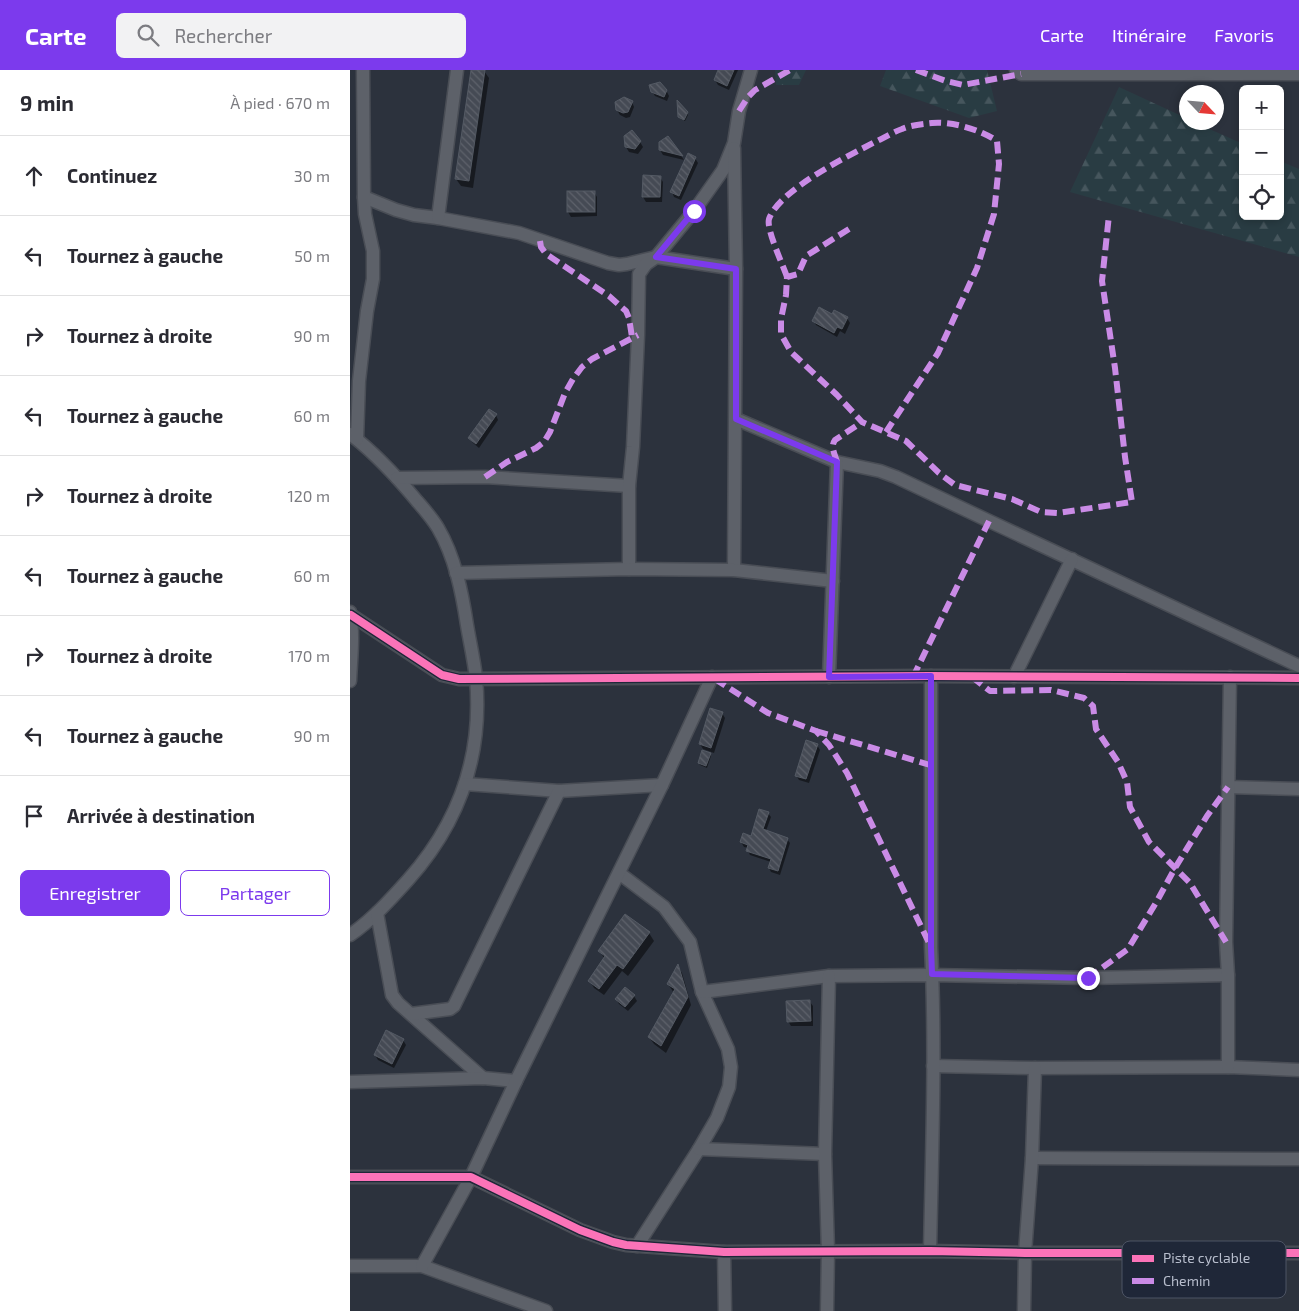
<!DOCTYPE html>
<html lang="fr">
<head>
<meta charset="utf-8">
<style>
	body { margin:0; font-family:"Exo 2",sans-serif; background:#f2f2f3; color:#2b2b33 }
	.controls { position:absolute; right:15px; top:15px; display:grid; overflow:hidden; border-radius:8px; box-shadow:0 2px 8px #0003 }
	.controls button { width:45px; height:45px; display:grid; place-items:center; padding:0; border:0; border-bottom:1px solid #e1e1e2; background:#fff; color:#2b2b33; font:25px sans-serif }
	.compass { position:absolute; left:829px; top:15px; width:45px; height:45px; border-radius:50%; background:#fff; box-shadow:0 2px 8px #0003; rotate:116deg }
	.stop { position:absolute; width:15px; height:15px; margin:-11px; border:4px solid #7c3aed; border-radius:50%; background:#fff }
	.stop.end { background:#7c3aed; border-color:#fff; box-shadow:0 1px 5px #0008 }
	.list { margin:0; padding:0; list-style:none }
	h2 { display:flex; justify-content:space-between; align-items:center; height:65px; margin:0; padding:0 20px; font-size:21px }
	h2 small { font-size:16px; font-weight:400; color:#7c7c81 }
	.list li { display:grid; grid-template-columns:32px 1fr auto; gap:15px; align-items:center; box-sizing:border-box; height:80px; padding:0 20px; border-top:1px solid #e1e1e2 }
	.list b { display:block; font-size:19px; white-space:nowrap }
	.list em { font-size:16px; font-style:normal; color:#7c7c81 }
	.actions { display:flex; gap:10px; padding:15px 20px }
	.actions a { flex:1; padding:11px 0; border:1px solid #7c3aed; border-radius:8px; text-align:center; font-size:18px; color:#7c3aed }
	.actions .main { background:#7c3aed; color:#fff }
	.icon { flex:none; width:28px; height:28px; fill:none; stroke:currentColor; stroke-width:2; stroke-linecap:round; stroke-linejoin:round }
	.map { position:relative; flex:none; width:949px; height:1241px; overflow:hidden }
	header { display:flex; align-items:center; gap:30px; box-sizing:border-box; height:70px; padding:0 25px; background:#7c3aed; color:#fff }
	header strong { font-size:24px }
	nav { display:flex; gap:28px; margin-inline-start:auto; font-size:18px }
	.search { width:350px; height:45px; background:#f2f2f3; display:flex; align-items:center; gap:12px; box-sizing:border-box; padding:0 18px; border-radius:8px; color:#7c7c81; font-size:19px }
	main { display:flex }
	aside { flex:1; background:#fff }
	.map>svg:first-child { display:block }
</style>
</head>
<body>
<header>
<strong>Carte</strong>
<div class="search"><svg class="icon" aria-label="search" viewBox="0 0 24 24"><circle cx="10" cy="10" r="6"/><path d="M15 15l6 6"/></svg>Rechercher</div>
<nav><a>Carte</a><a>Itinéraire</a><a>Favoris</a></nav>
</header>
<main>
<aside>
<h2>9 min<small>À pied · 670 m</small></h2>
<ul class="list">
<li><svg class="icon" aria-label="ahead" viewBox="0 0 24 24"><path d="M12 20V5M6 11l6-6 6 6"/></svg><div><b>Continuez</b></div><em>30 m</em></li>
<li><svg class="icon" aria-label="left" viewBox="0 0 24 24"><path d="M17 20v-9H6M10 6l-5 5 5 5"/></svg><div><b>Tournez à gauche</b></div><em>50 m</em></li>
<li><svg class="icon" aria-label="right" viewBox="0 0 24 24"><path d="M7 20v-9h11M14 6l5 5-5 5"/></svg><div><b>Tournez à droite</b></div><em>90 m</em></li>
<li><svg class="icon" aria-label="left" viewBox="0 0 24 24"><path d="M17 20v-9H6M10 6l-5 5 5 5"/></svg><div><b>Tournez à gauche</b></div><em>60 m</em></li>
<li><svg class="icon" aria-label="right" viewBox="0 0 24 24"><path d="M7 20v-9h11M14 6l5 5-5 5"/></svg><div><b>Tournez à droite</b></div><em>120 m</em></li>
<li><svg class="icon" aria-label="left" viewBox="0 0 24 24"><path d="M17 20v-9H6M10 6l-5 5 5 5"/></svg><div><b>Tournez à gauche</b></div><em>60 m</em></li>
<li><svg class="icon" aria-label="right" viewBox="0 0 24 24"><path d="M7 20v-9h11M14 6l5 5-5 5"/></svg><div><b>Tournez à droite</b></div><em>170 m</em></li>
<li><svg class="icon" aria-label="left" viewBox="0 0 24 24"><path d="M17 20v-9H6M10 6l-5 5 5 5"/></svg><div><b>Tournez à gauche</b></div><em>90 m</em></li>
<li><svg class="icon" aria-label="arrive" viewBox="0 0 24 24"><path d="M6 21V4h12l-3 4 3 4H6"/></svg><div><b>Arrivée à destination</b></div></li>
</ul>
<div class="actions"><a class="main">Enregistrer</a><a>Partager</a></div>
</aside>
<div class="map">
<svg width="949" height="1241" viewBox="0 0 949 1241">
	<defs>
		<pattern id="forest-firs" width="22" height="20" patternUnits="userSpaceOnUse" patternTransform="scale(1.25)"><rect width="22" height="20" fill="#293c43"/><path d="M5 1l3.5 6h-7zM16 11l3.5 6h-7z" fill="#46565d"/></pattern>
		<pattern id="building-back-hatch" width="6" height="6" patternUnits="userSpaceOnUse" patternTransform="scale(1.25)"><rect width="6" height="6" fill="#454a54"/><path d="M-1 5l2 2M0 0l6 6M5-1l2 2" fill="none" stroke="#5e626b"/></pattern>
	</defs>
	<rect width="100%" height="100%" fill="#2c323d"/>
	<g fill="url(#forest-firs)">
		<path d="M425,0H456L449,15H426Z"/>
		<path d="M536,0H637L647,41L619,48L530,16Z"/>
		<path d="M769,17L836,48V52L846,53L893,74V146H930V91L949,99V187L720,122Z"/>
	</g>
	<g fill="#0007">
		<path d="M122,0L134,1L139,8L123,118L111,116L106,109Z"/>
		<path d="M369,0H388L379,20L368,15L365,10Z"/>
		<path d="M316,20L319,26L317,31L305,26L302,21Z"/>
		<path d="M282,32L284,37L280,47L276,48L270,45L267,40Z"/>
		<path d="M337,43L338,45L335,51L331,49L329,47Z"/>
		<path d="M318,68L332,87L334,90L313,85L310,80Z"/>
		<path d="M290,72L293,77L288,84L279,82L276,77Z"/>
		<path d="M345,88L348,93L331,130L324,127L322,122Z"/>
		<path d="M310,107L313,112L312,132H296L293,127Z"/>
		<path d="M244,122L247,127V146L221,147L218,142Z"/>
		<path d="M483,245L497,248L500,253L495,264L490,261L487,267L466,255L464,251Z"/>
		<path d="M146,345L148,350L129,378L123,373L120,368Z"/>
		<path d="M372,643L375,648L364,683L353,679L350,674Z"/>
		<path d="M467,675L470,680L459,713L449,710L446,705Z"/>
		<path d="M360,684L361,686L357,698L350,695L349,693Z"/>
		<path d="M418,743L421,747L416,761L437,769L440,773L430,805L421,802L419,798L421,792L400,785L398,781L399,778L394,777L391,772L402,767Z"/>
		<path d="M275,846L299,863L304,871L278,906L272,901L254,925L244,918L240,911L254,888L250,881Z"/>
		<path d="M328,897L332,903L341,935L316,983L304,974L299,967L324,923L318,914Z"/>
		<path d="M284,926L287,931L278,941L269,934L266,929Z"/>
		<path d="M460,932L463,936V956H441L438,951Z"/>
		<path d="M53,970L56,975L44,998L28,990L25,985Z"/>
	</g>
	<g fill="url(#building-back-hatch)" stroke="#545a64">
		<path d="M121,0H135L119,111L105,109Z"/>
		<path d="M368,0H384L377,16L364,10Z"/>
		<path d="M310,12L317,20L314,27L301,22L299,15Z"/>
		<path d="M274,27L283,31L278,42L273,43L266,40L265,32Z"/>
		<path d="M327,30L338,42L334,50L328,47Z"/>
		<path d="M282,60L291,71L285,79L275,77L274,66Z"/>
		<path d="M318,66L333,86L309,80V72Z"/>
		<path d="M338,83L346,87L329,126L320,122Z"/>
		<path d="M293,105L311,106L310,127H292Z"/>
		<rect x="217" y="121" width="28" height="21"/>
		<path d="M469,237L482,244L484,240L498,247L492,259L487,257L484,263L462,251Z"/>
		<path d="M139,339L147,344L126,374L118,368Z"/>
		<path d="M360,638L373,642L361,678L349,674Z"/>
		<path d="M456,670L468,674L456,709L445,706Z"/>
		<path d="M352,680L361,683L356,696L348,693Z"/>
		<path d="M409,739L419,742L413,759L438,768L428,801L418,798L421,789L396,781L398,775L390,772L393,763L401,766Z"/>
		<path d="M275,844L300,862L273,899L267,895L249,919L238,911L255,886L248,881Z"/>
		<path d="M328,894L338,927L311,976L298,967L325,919L317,914Z"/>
		<path d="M275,917L285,925L275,937L265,929Z"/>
		<path d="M460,930L461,951L437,952L436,931Z"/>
		<path d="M36,960L54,969L42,994L24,985Z"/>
	</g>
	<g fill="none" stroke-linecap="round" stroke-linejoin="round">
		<defs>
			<g id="minor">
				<path d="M666,0L671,4H949"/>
				<path d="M14,127L46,140L64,145L88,148L169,163L258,193L269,195L277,194L306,187L386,199"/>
				<path d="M88,148L107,0"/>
				<path d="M386,349L487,392L530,401L546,407L639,451L949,596"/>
				<path d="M0,364C25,383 47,407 67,431C74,439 82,448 88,458C105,487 112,522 117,555C120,573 124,590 126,608C133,685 109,753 58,810C40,830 22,850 0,865"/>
				<path d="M7,369L9,311L17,241L23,209V181L15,144L14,127L13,0"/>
				<path d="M47,408L135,407L279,416"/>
				<path d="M279,499V416L283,377L288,265L289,204L296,194L306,187L344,141L373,100L384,73L389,41L401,0"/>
				<path d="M384,500L386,199L384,78"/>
				<path d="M106,503L279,499L384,500L483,511"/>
				<path d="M1,545L92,605L109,609L581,606L949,608"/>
				<path d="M479,607L487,392"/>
				<path d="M664,607L722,489"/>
				<path d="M0,611C1,588 4,565 0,542"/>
				<path d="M115,714L209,721L312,715"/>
				<path d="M878,717L949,719"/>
				<path d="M269,803L314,837L340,872L352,922L378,979L381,997L379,1017L367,1048L349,1079L287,1176"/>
				<path d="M27,843L42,925L48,933L133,1008"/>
				<path d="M352,922L479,906L582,905L738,908L878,905"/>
				<path d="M61,944L100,939L104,936L209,721"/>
				<path d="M583,996L685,998L878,997L949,1000"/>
				<path d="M878,997V905L876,872L880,607"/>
				<path d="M0,1012L133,1008L166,1011"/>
				<path d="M349,1079L475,1084"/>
				<path d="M682,1088L949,1089"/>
				<path d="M0,1107H121L230,1160L263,1172L276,1175L374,1182L580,1181L675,1183H949"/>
				<path d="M580,1181C582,1080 586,978 581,877V606"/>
				<path d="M374,1182L375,1241"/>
				<path d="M0,1196H72L196,1241"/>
				<path d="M72,1196L121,1107L166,1011L312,715L362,607"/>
				<path d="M477,1241L478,1181L475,1084L479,906"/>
				<path d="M674,1241L675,1183L682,1088L685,998"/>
			</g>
		</defs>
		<use href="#minor" stroke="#494d55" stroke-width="15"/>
		<use href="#minor" stroke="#5d6169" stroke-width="12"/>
		<g stroke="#ca8be6" stroke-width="6" stroke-dasharray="12 6" stroke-linecap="butt">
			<path d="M566,0L596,11L613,15L671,4"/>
			<path d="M389,41L398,27L405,20L440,0"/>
			<path d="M499,159L456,186L448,204L437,207L436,225L431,249V264L441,282L487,325L512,352L556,371L589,403L605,415L662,429L691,442L708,443L782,432L775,387L765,298L752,211L759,145"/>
			<path d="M190,171L191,177L196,184L259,226L276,241L279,248L282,267"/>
			<path d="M437,207C433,195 416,159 419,149C429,120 498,86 525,72C534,68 543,62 552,59C561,55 573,54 582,53C602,51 631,60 647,71L649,94L644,144L627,198L588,283L536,362"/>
			<path d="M487,392C485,384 480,377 485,370L512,352"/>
			<path d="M135,407L157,392L186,378L194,372L200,362L215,323L223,309L232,297L242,289L288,265"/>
			<path d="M563,607L639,451"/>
			<path d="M622,607L640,621L701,620L734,628L743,636L746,659L768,692L777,712L780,737L799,772L840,813L876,872"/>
			<path d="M365,609L418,643L466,661L479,675L497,703L581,877"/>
			<path d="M466,661L580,695"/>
			<path d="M738,908L778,879L807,831L825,798L857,746L878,717"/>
		</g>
		<defs>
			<g id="cycleway">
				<path d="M1,545L92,605L109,609L581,606L949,608"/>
				<path d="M0,1107H121L230,1160L263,1172L276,1175L374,1182L580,1181L675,1183H949"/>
			</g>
		</defs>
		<use href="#cycleway" stroke="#1f2738" stroke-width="11"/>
		<use href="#cycleway" stroke="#fb73b8" stroke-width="8"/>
	</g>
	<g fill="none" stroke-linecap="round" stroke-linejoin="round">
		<path stroke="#7c3aed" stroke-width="6" d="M344,141L306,187L386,199V349L487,392L479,607L581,606V877L582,904L738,908"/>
	</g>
	<rect x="772" y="1171" width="164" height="57" rx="8" fill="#1f2738" stroke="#4d5464" stroke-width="1"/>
	<rect x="782" y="1185" width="22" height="7" fill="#fb73b8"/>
	<rect x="782" y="1208" width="22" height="6" fill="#ca8be6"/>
	<g font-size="14" fill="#b7bdcc">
		<text x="813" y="1193">Piste cyclable</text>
		<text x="813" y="1216">Chemin</text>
	</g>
</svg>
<div class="controls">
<button>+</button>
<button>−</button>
<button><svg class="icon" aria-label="locate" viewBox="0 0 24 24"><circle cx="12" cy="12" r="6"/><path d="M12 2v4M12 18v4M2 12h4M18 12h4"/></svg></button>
</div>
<svg class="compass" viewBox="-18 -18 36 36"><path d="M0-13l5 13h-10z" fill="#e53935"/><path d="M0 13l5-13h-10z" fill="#7c7c81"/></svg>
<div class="stop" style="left:344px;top:141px"></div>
<div class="stop end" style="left:738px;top:908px"></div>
</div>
</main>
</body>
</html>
